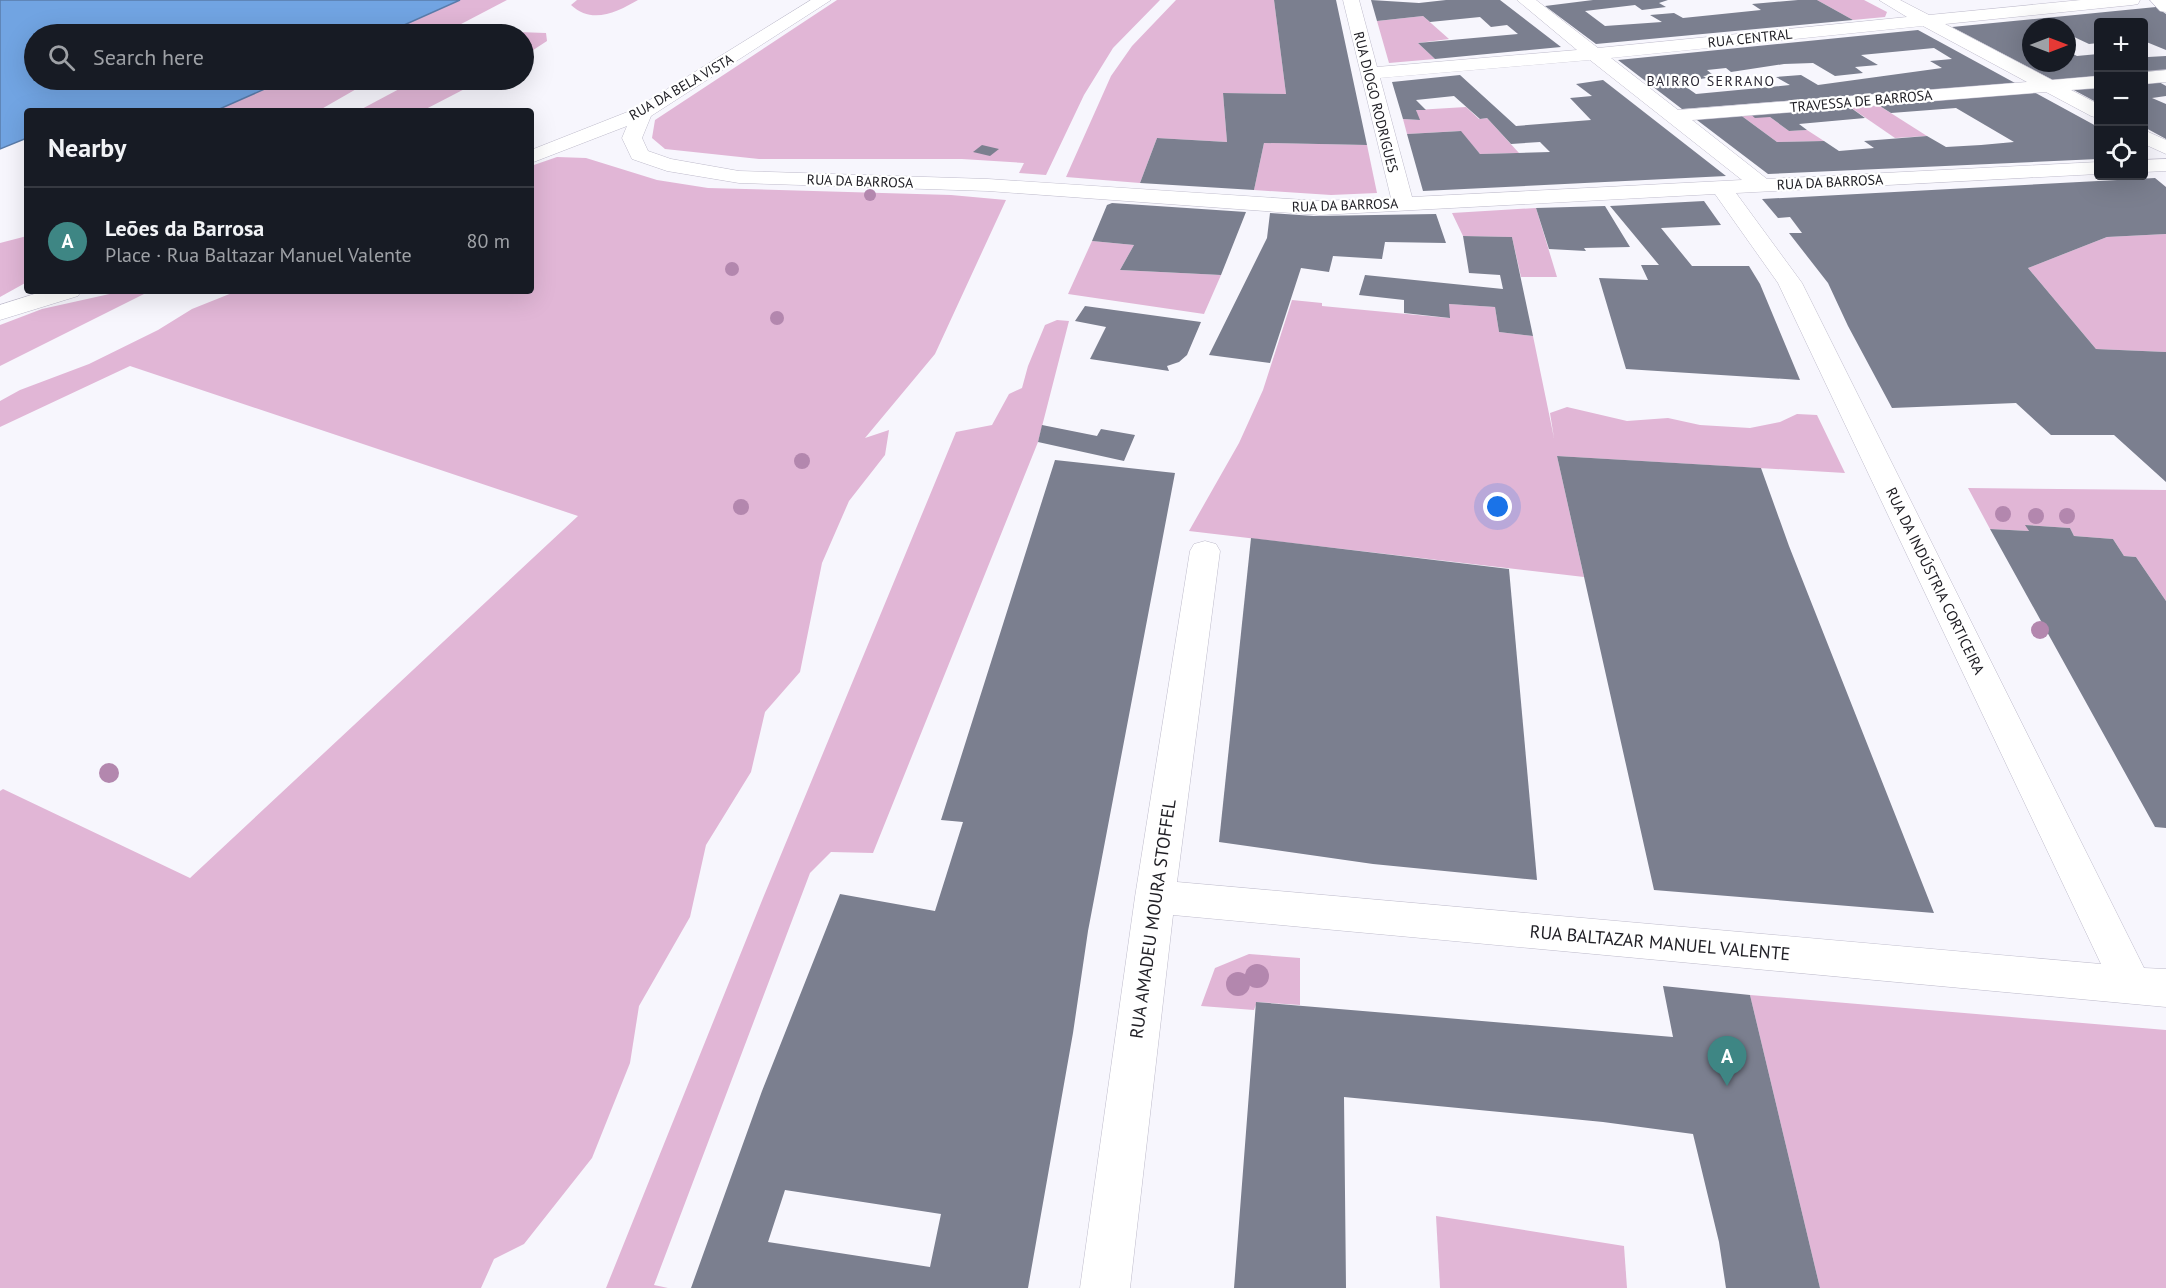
<!DOCTYPE html>
<html lang="en">
<head>
<meta charset="utf-8">
<style>
	body { margin:0; font-family:"PT Sans",sans-serif; background:#20242c; color:#f1f3f6 }
	.controls { position:absolute; right:18px; top:18px; display:grid; overflow:hidden; border-radius:6px; box-shadow:0 6px 24px #0002 }
	.controls button { width:54px; height:54px; display:grid; place-items:center; padding:0; border:0; border-bottom:2px solid #363941; background:#171b24; color:#f1f3f6; font:30px sans-serif }
	.compass { position:absolute; left:2022px; top:18px; width:54px; height:54px; border-radius:50%; background:#171b24; box-shadow:0 6px 24px #0002; rotate:90deg }
	.you { position:absolute; left:1498px; top:507px; width:21px; height:21px; margin:-15px; border:4px solid #fff; border-radius:50%; background:#1a73e8; box-shadow:0 0 0 9px #1a73e833 }
	.badge { display:grid; place-items:center; width:39px; height:39px; border-radius:50%; background:#3e8684; color:#fff; font-size:20px; font-weight:700 }
	.pin { position:absolute; translate:-50% -50px; filter:drop-shadow(0 2px 3px #0008) }
	.pin::after { content:''; position:absolute; top:32px; width:21px; height:18px; background:inherit; clip-path:polygon(0 0,100% 0,50% 100%) }
	.list { margin:0; padding:0; list-style:none }
	h2 { display:flex; justify-content:space-between; align-items:center; height:78px; margin:0; padding:0 24px; font-size:26px }
	h2 small { font-size:20px; font-weight:400; color:#9ea1a6 }
	.list li { display:grid; grid-template-columns:39px 1fr auto; gap:18px; align-items:center; box-sizing:border-box; height:108px; padding:0 24px; border-top:2px solid #363941 }
	.list b { display:block; font-size:22px; white-space:nowrap }
	.list p { margin:0; font-size:20px; white-space:nowrap; color:#9ea1a6 }
	.list em { font-size:20px; font-style:normal; color:#9ea1a6 }
	.icon { flex:none; width:33px; height:33px; fill:none; stroke:currentColor; stroke-width:2; stroke-linecap:round; stroke-linejoin:round }
	.map { position:relative; flex:none; width:2166px; height:1288px; overflow:hidden }
	.search { position:absolute; background:#171b24; box-shadow:0 6px 24px #0002; left:24px; top:24px; width:510px; height:66px; display:flex; align-items:center; gap:15px; box-sizing:border-box; padding:0 21px; border-radius:33px; color:#9ea1a6; font-size:22px }
	.panel { position:absolute; background:#171b24; box-shadow:0 6px 24px #0002; left:24px; top:108px; width:510px; height:186px; border-radius:6px }
	.map>svg:first-child { display:block }
</style>
</head>
<body>
<div class="map">
<svg width="2166" height="1288" viewBox="0 0 2166 1288">
	<rect width="100%" height="100%" fill="#f7f6fd"/>
	<g fill="#e1b6d6">
		<path d="M289,0H507L442,34H217Z"/>
		<path d="M577,0H638C617,12 592,25 571,5Z"/>
		<path d="M837,0H1160L1113,48L1084,95L1046,175L1019,173L1024,163L962,159H759L665,149L652,138L655,120Z"/>
		<path d="M1176,0H1274L1286,94L1223,93L1227,142L1157,138L1140,183L1066,177L1111,76L1132,46Z"/>
		<path d="M1817,0H1864L1887,12L1885,17L1853,20Z"/>
		<path d="M1423,16L1449,39L1418,43L1435,59L1389,63L1377,21Z"/>
		<path d="M518,32L546,33L547,41L524,56V34H513Z"/>
		<path d="M103,80H372L318,111H27V138L0,149V123L48,100Z"/>
		<path d="M416,80H482L422,111H358Z"/>
		<path d="M1875,103L1927,136L1895,138L1847,105Z"/>
		<path d="M1466,107L1479,119L1487,118L1519,153L1480,154L1460,131L1407,134L1403,119L1419,120L1416,110Z"/>
		<path d="M1739,114L1770,117L1789,131L1807,130L1824,141L1777,142Z"/>
		<path d="M1264,143L1367,145L1377,193L1331,195L1254,190Z"/>
		<path d="M557,157L586,158L657,180L708,188L951,195L1006,200L935,354L865,438L889,430L885,455L849,501L822,563L800,672L765,712L751,772L706,845L690,917L639,1006L630,1063L592,1158L524,1244L494,1259L481,1288H0V791L3,789L190,878L578,516L130,366L0,427V401L20,390L89,364L158,330L192,309L237,291H531V166Z"/>
		<path d="M1536,208L1557,277H1521L1512,237L1463,236L1452,213Z"/>
		<path d="M2166,234V352L2096,349L2028,268L2107,237Z"/>
		<path d="M27,236V282L0,297V243Z"/>
		<path d="M1092,241L1134,245L1120,270L1221,275L1204,314L1068,294Z"/>
		<path d="M123,291H150L0,366V325L42,309Z"/>
		<path d="M1292,300L1322,303V306L1449,318V304L1495,307L1499,332L1533,336L1554,438L1550,413L1567,407L1627,421L1668,418L1700,425L1750,428L1780,422L1797,414L1817,415L1845,473L1557,456L1584,577L1189,531L1239,443L1263,390Z"/>
		<path d="M1057,320L1069,321L1038,442L873,853L831,852L810,873L654,1285L668,1288H606L763,898L956,432L992,425L1009,394L1022,388L1028,366L1045,325Z"/>
		<path d="M1968,488L2166,490V601L2136,557L2124,556L2113,539L2074,536L2070,528L2026,525L2029,531L1990,529Z"/>
		<path d="M1249,954L1300,958V1005L1257,1002L1254,1010L1201,1006L1215,968Z"/>
		<path d="M1750,995L2166,1030V1288H1820Z"/>
		<path d="M1436,1216L1624,1246L1627,1288H1440Z"/>
	</g>
	<path fill="#71a4e2" stroke="#597caa" stroke-width="1.5" d="M0,0H460L384,34H34V80H285L215,111H27V138L0,149Z"/>
	<g fill="#7b7f8f" fill-rule="evenodd">
		<path d="M1274,0H1336L1367,145L1264,143L1254,190L1140,183L1157,138L1227,142L1223,93L1286,94Z"/>
		<path d="M1371,0L1419,3L1446,0H1500L1561,47L1435,59L1418,43L1518,34L1507,25L1491,27L1480,17L1430,22L1423,16L1377,21Z"/>
		<path d="M1593,0H1668L1659,3L1666,7L1642,10L1635,5L1585,11L1605,26L1662,22L1650,15L1674,13L1683,18L1761,10L1752,4L1798,0H1817L1853,20L1596,44L1545,6Z"/>
		<path d="M2156,7L2166,14V50L2144,41V22H2098V43L2089,44L2072,36H2067V27H2031V63H2067V51L2077,56L2098,54V76L2053,80L1952,27Z"/>
		<path d="M1918,30L2015,83L1682,109L1618,60ZM1934,48L1952,59L1930,61L1942,68L1818,85L1801,75L1776,77L1790,85L1696,94L1679,82L1707,78L1703,76L1713,75L1707,70L1726,68L1731,72L1784,64L1813,63L1835,76L1863,73L1855,67L1878,65L1861,55Z"/>
		<path d="M2144,55L2148,57L2166,56V72L2144,74Z"/>
		<path d="M1460,75L1516,126L1591,120L1570,98L1592,96L1576,84L1603,80L1726,176L1423,191L1407,134L1461,131L1480,154L1550,152L1540,142L1511,144L1487,118L1480,119L1454,96L1416,100L1426,110H1416L1420,120L1403,119L1392,82Z"/>
		<path d="M2159,82L2166,86V96L2152,98L2166,104V139L2144,127V83Z"/>
		<path d="M2098,86V103L2070,88Z"/>
		<path d="M2032,91L2098,127V159L1768,174L1693,117L1739,114L1777,142L1824,141L1839,151L1874,148L1864,141L1927,136L1946,147L1981,145L2014,142L1956,108L1891,113L1875,103Z"/>
		<path d="M1847,105L1865,118L1799,124L1807,130L1789,131L1770,117L1755,118L1749,113Z"/>
		<path d="M982,145L999,149L990,156L973,152Z"/>
		<path d="M2155,178L2166,187V234L2107,237L2028,268L2096,349L2166,352V482L2114,435H2051L2016,403L1892,408L1848,326L1828,283L1789,233H1802L1790,217L1778,218L1762,199Z"/>
		<path d="M1704,201L1721,225L1661,228L1692,266H1749L1760,284L1800,380L1626,369L1599,278L1648,280L1641,265H1659L1610,206Z"/>
		<path d="M1112,203L1157,206L1246,212L1221,275L1120,270L1134,245L1092,241L1107,205Z"/>
		<path d="M1605,206L1630,247L1584,248L1586,251L1549,249L1536,208Z"/>
		<path d="M1270,213L1314,216L1436,214L1446,243L1385,242L1382,259L1333,256L1329,272L1301,268L1270,363L1209,355L1267,238Z"/>
		<path d="M1463,236L1512,237L1533,336L1499,332L1495,307L1449,304L1450,318L1404,313V300L1359,295L1365,275L1503,289L1500,275L1469,273Z"/>
		<path d="M1085,306L1201,322L1187,355L1179,362L1167,366L1169,371L1090,359L1106,327L1075,321Z"/>
		<path d="M1042,425L1097,436L1101,429L1135,435L1124,461L1038,442Z"/>
		<path d="M1557,456L1761,468L1789,546L1934,913L1654,890Z"/>
		<path d="M1055,460L1175,473L1088,931L1073,1033L1028,1288H691L762,1091L840,894L935,911L963,822L941,820ZM785,1190L941,1214L930,1267L768,1242Z"/>
		<path d="M2025,525L2070,528L2074,536L2113,539L2124,556L2136,557L2166,601V828L2155,827L1990,529L2029,531Z"/>
		<path d="M1251,538L1509,569L1537,880L1373,864L1219,842Z"/>
		<path d="M1663,986L1750,995L1820,1288H1726L1719,1242L1693,1134L1603,1122L1344,1097L1346,1288H1234L1256,1002L1673,1037Z"/>
	</g>
	<g fill="none" stroke-linecap="round" stroke-linejoin="round">
		<defs>
			<g id="minor">
				<path d="M811,0H831L651,116L642,138L648,151L671,159L739,171L988,179L1320,201L1391,198L1343,0H1359L1377,67L1577,50L1517,0H1536L1598,48L1907,17L1879,0H1900L1929,15L2081,0H2140L2138,4L2132,5L1945,24L2052,80L2098,76V88L2071,90L2098,104V118L2091,116L2046,92L1692,120L1767,179L2098,162V174L1736,193L1802,283L2144,968L2166,969V1007L1173,915L1130,1288H1080L1135,897L1190,551L1194,544L1205,541L1216,544L1220,551L1177,882L2101,964L1778,283L1715,194L1320,215L988,191L739,183L667,171L632,159L622,138L627,126L531,163V150L635,109ZM1923,26L2027,82L1678,110L1611,58ZM1590,60L1742,180L1412,197L1380,78Z"/>
				<path d="M2150,0H2166V12L2160,11Z"/>
				<path d="M2166,70V82L2144,84V72Z"/>
				<path d="M2144,130L2166,140V154L2144,144Z"/>
				<path d="M2166,159V171L2144,172V160Z"/>
				<path d="M44,291H81L78,296L0,320V305Z"/>
			</g>
		</defs>
		<use href="#minor" stroke="#bebbcb" stroke-width="1"/>
		<use href="#minor" fill="#fff" fill-rule="evenodd"/>
	</g>
	<g fill="#b387ae">
		<circle cx="870" cy="195" r="6"/>
		<circle cx="732" cy="269" r="7"/>
		<circle cx="777" cy="318" r="7"/>
		<circle cx="802" cy="461" r="8"/>
		<circle cx="741" cy="507" r="8"/>
		<circle cx="2003" cy="514" r="8"/>
		<circle cx="2036" cy="516" r="8"/>
		<circle cx="2067" cy="516" r="8"/>
		<circle cx="2040" cy="630" r="9"/>
		<circle cx="109" cy="773" r="10"/>
		<circle cx="1257" cy="976" r="12"/>
		<circle cx="1238" cy="984" r="12"/>
	</g>
	<g text-anchor="middle" stroke-width="4.5" stroke-linejoin="round" paint-order="stroke">
		<g font-size="14" fill="#212026" stroke="#fff">
			<text transform="translate(1750 38) rotate(-6)" y="5">RUA CENTRAL</text>
			<text transform="translate(681 87) rotate(-30)" y="5">RUA DA BELA VISTA</text>
			<text transform="translate(1861 101) rotate(-5)" y="5">TRAVESSA DE BARROSA</text>
			<text transform="translate(1376 102) rotate(76)" y="5">RUA DIOGO RODRIGUES</text>
			<text transform="translate(860 181) rotate(2)" y="5">RUA DA BARROSA</text>
			<text transform="translate(1830 182) rotate(-3)" y="5">RUA DA BARROSA</text>
			<text transform="translate(1345 205) rotate(-2)" y="5">RUA DA BARROSA</text>
		</g>
		<g font-size="14" letter-spacing="1.5" fill="#2a2734" stroke="#fff">
			<text x="1711" y="86">BAIRRO SERRANO</text>
		</g>
		<g font-size="15" fill="#212026" stroke="#fff">
			<text transform="translate(1935 581) rotate(64)" y="5">RUA DA INDÚSTRIA CORTICEIRA</text>
		</g>
		<g font-size="18" fill="#212026" stroke="#fff">
			<text transform="translate(1153 919) rotate(-82)" y="6">RUA AMADEU MOURA STOFFEL</text>
			<text transform="translate(1660 943) rotate(5)" y="6">RUA BALTAZAR MANUEL VALENTE</text>
		</g>
	</g>
</svg>
<div class="controls">
<button>+</button>
<button>−</button>
<button><svg class="icon" aria-label="locate" viewBox="0 0 24 24"><circle cx="12" cy="12" r="6"/><path d="M12 2v4M12 18v4M2 12h4M18 12h4"/></svg></button>
</div>
<svg class="compass" viewBox="-18 -18 36 36"><path d="M0-13l5 13h-10z" fill="#e53935"/><path d="M0 13l5-13h-10z" fill="#9ea1a6"/></svg>
<div class="you"></div>
<div class="pin badge" style="left:1727px;top:1086px">A</div>
<div class="search"><svg class="icon" aria-label="search" viewBox="0 0 24 24"><circle cx="10" cy="10" r="6"/><path d="M15 15l6 6"/></svg>Search here</div>
<section class="panel">
<h2>Nearby<small></small></h2>
<ul class="list">
<li><span class="badge">A</span><div><b>Leões da Barrosa</b><p>Place · Rua Baltazar Manuel Valente</p></div><em>80 m</em></li>
</ul>
</section>
</div>
</body>
</html>
